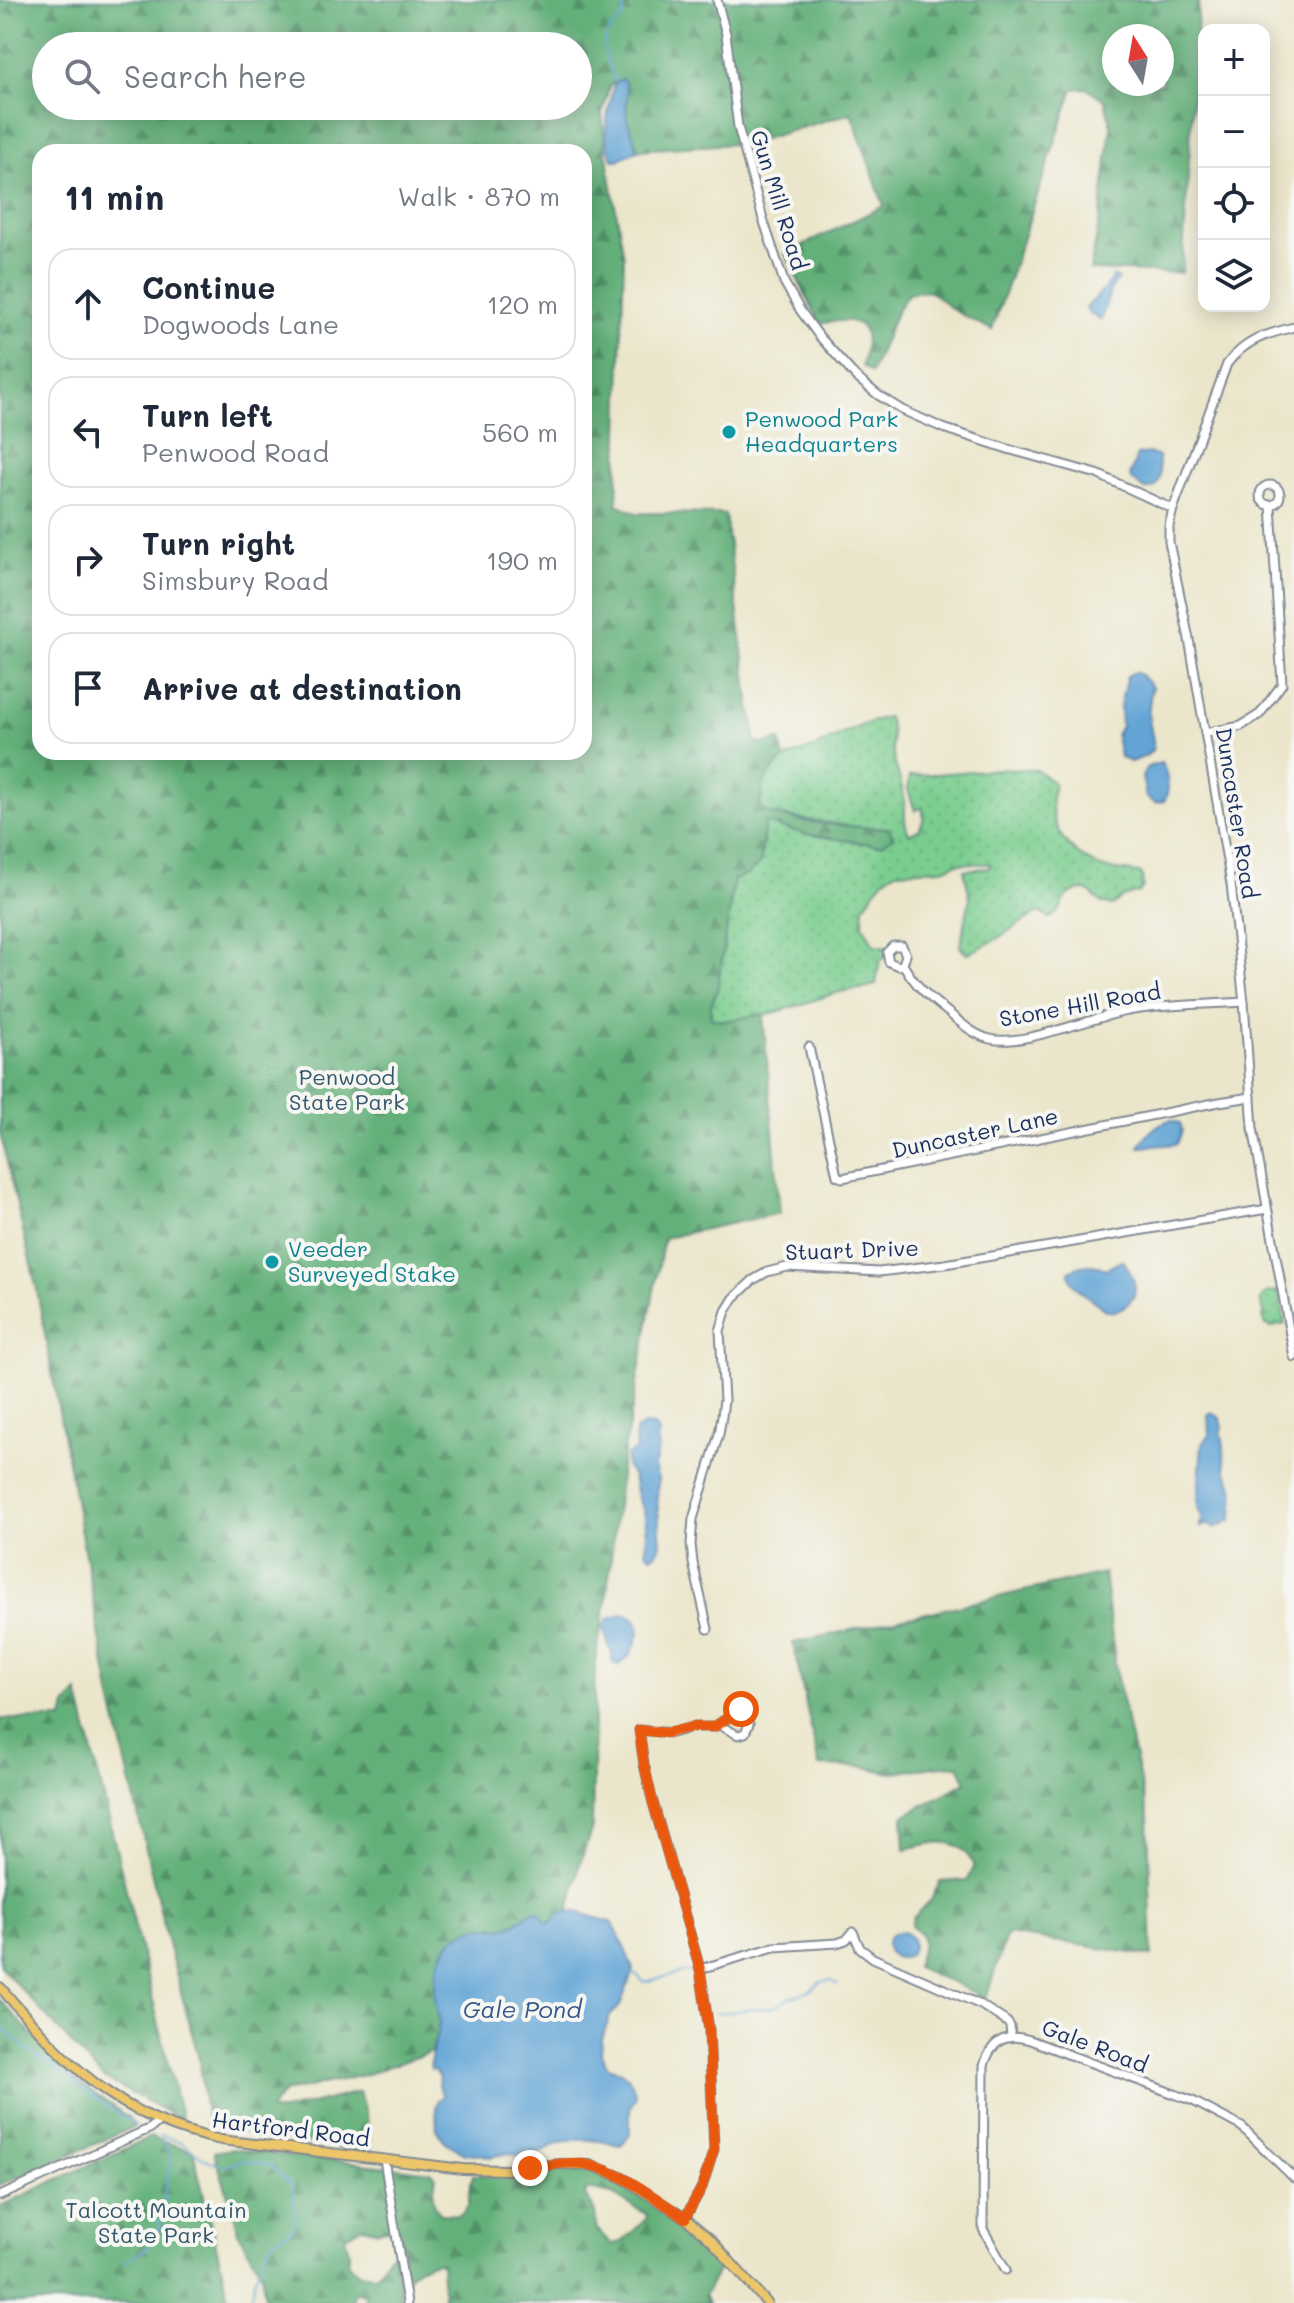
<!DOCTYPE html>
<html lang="en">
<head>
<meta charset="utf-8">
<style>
	body { margin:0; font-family:Mali,sans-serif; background:#f2f2f3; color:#1f2937 }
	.controls { position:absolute; right:24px; top:24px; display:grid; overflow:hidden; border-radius:16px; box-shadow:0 4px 20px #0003 }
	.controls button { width:72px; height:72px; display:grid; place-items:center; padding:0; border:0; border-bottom:2px solid #e0e1e3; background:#fff; color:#1f2937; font:40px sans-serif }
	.compass { position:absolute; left:1102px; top:24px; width:72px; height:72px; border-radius:50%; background:#fff; box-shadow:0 4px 20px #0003; rotate:349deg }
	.stop { position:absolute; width:24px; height:24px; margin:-18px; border:6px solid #ea580c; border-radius:50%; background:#fff }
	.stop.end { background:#ea580c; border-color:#fff; box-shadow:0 2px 8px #0008 }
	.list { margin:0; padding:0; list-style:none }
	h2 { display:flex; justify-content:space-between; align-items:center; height:104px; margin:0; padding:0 32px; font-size:34px }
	h2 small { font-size:26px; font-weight:400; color:#747a83 }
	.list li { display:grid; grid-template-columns:52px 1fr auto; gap:24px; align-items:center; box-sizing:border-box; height:112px; margin:0 16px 16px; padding:0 16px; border:2px solid #e0e1e3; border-radius:24px }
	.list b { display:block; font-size:30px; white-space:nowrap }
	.list p { margin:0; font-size:26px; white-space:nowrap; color:#747a83 }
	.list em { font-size:26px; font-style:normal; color:#747a83 }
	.icon { flex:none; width:44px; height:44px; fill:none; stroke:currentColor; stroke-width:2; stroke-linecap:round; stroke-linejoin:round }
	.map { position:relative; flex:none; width:1294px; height:2303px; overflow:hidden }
	.search { position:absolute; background:#fff; box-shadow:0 4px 20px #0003; left:32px; top:32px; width:560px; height:88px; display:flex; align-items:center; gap:20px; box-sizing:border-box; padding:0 28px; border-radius:44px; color:#747a83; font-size:30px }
	.panel { position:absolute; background:#fff; box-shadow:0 4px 20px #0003; left:32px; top:144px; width:560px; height:616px; border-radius:24px }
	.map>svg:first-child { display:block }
</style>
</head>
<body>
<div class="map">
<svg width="1294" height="2303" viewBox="0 0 1294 2303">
	<defs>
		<pattern id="grass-dots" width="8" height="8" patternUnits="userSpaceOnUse" patternTransform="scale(2)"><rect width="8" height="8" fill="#7acd8f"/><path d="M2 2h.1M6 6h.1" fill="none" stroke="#69b07e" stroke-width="1.8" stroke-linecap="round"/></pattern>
		<pattern id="forest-firs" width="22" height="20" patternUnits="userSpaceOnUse" patternTransform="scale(2)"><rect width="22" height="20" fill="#63b07a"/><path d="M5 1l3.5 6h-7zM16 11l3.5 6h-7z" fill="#519067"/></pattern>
	</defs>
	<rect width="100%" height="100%" fill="#f6f6f2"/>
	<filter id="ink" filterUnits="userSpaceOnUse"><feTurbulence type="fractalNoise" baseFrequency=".0125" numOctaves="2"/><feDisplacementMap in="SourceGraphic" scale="16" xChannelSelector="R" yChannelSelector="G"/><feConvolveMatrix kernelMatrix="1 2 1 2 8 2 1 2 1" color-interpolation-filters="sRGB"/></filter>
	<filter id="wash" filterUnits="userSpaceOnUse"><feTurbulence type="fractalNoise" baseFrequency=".006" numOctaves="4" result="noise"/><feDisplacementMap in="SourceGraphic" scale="32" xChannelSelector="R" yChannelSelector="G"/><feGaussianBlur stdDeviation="1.8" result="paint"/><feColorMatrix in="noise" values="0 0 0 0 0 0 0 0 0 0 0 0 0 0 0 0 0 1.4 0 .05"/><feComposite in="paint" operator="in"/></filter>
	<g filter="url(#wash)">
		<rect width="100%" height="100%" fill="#ebe6cb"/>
		<g fill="url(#grass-dots)" stroke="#4a7e76" stroke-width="2">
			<path d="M887,717C894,728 890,741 893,754C895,768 902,782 904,797C907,811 902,821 909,834L919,830L924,818L922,807L915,811L908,789L910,776L1000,769L1037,770L1054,783C1045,822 1063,849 1098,866C1112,872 1127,870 1142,874L1143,886L1140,892L1122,897L1112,906L1102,903L1087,890C1082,890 1077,890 1073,892C1060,898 1067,910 1049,918L1040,912C1026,918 1017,926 1004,934C993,942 980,948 967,954L960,947L970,898L964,870L989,868L991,864L958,863L943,869L897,871L885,878L864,906L863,925L874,945L883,946L889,949L887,957L880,960L876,984C865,990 852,989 840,992C801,1003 751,1026 710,1019L711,1005L717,991L734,879L747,875L760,864L765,822L805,834L876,845L888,828L856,827L769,814L759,808C760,793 762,779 773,767C784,756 804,752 818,746C841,735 863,723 887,717Z"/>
			<path d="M1279,1291L1285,1324L1271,1327L1266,1325L1263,1316L1265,1315L1260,1300L1266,1293Z"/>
		</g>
		<g fill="url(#forest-firs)" stroke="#3f706c" stroke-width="2" fill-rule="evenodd">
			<path d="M0,0H1199L1182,273L1090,270L1100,218L1111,126L1105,100L1086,88L1073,89L992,330C979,323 964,317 952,309C934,295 935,287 908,294L897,310L871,373L862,366C873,323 861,315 820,324L785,254L884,206L851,113L750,143L637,150C636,137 629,130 627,118C624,104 631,92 622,79L610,85L602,113L606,152L624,257L617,504L636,513L725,514L750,707L755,729V742L762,744L780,740L784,759C765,774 761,785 760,808C780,823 860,827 888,828L894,837L881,845H876L805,834L765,823L760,864L747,875L734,880L717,991L711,1005V1018L723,1021L763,1014L780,1213L664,1238L621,1467L607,1596L595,1662L592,1827L579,1867L569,1911C560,1912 556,1921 547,1924L532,1912C517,1919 508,1933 489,1927L448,1944L442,1953L435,1996L439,2018L438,2032L431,2052L364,2075L285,2092L275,2102L270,2111H283L359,2092L368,2125L371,2149L367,2153L207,2125L200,2063L167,1940L111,1698L37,1290L0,1133ZM1114,36H1162V84H1114ZM46,46H578V106H46ZM40,152H584V752H40Z"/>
			<path d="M1104,1573L1117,1678L1148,1816L1152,1956L1007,1934L986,1998L916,1967L923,1943L921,1934L911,1926L913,1918L931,1900L940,1882L968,1880L974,1867C960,1832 934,1843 905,1849L903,1816L966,1782L960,1767L950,1765L891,1773L865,1767L819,1766L793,1643Z"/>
			<path d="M78,1692L182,2120L103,2078L0,1966V1719H63L66,1706Z"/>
			<path d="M0,2000L71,2077L129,2118L134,2127L0,2185Z"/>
			<path d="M150,2137L193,2151L230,2303H0V2206Z"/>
			<path d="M232,2149L432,2172L436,2177C434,2190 430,2204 441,2214L458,2215L464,2212L469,2203V2190L473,2175C486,2174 499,2176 511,2175C538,2173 566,2164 593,2171C610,2179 627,2187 643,2197C655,2204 720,2251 720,2261C720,2270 709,2288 704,2295L708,2303H441L443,2297L441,2263C431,2260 415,2268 408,2277C401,2262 405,2243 396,2228C380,2229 380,2234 363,2226L345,2237L349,2253L348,2263L358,2273L376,2275L389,2255L393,2253L398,2275L401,2303H364L366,2295L355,2291L352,2303H265L262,2274L238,2233L236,2220L214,2152ZM587,2189L612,2194L646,2214L647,2218L622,2242L611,2244L596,2228C596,2213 595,2208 585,2196Z"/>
		</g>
		<g fill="#62a4d5" stroke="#3e6a9a" stroke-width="2">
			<path d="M623,79C631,92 624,104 627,118C629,130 636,138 637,150L618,160H613C600,134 609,109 614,83Z"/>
			<path d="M1113,276L1118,279L1110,291L1101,320L1090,314L1086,308L1105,288Z"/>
			<path d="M1149,453L1158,457L1160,478L1156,487L1145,490L1131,479L1130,476L1137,455Z"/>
			<path d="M1134,672L1141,675L1152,687C1150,697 1148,709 1149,719C1153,747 1162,753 1130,762L1120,757L1116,735L1121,726L1120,705L1127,676Z"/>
			<path d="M1161,763C1168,773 1171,790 1164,801L1155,803L1146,797L1142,776L1147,767Z"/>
			<path d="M1171,1120L1180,1123L1182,1131L1177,1144L1139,1147C1146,1135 1157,1123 1171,1120Z"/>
			<path d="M1123,1260C1134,1277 1144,1296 1121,1308C1116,1311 1114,1312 1109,1311C1102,1310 1103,1308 1098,1304C1086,1295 1071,1288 1069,1272C1078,1264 1095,1263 1106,1269Z"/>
			<path d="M1211,1412L1220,1418L1223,1427L1221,1434C1226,1444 1223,1454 1225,1465C1226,1472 1230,1477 1232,1483C1236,1495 1234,1506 1232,1520L1215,1528L1206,1524L1200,1528V1523L1203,1521L1198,1507V1494L1202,1444L1209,1435L1208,1415Z"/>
			<path d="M644,1425L654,1426L659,1433L657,1440L659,1447L654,1467L658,1479L657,1499L661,1544L657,1553L651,1556L646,1551L647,1533L644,1511L637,1496L633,1477L626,1466L627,1455L636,1450L635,1430Z"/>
			<path d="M625,1613L635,1619L640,1628C637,1642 632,1660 617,1665L612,1662V1654L603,1627L608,1619Z"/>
			<path d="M539,1911L547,1924L554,1921L558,1914L574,1911L611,1922L616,1928L630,1961L633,1970L620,2006L610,2016L602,2039L601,2054L608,2067C629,2076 629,2072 636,2096L630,2107V2135L621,2145C603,2141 580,2137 562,2142C554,2144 546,2150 538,2153L535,2152L519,2156L510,2153L491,2157L480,2154H465L454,2147L445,2142L437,2129L436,2107L438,2100L443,2096L438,2085L440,2077L435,2070H431C428,2052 439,2038 439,2021C439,2013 435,2005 435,1996C433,1968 445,1933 476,1928C487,1926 496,1929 507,1927C519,1925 522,1913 539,1911Z"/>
			<circle cx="900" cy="1945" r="13"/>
		</g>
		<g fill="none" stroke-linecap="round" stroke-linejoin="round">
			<g stroke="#62a4d5" stroke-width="2">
				<path d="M616,81C604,57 595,37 622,19L624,11L621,0"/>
				<path d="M631,1974L637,1975L644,1982L680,1973L692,1972"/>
				<path d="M716,2013L775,2007L787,1999L811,1990L820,1982L831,1980L838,1985"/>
				<path d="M0,2024C17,2044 38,2056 59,2071C84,2089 108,2109 136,2125"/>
				<path d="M160,2135L181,2142L205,2159L225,2166L244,2160L270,2165L292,2186C293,2195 297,2217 295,2224C291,2235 277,2234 271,2243C269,2246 256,2275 255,2278C253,2287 253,2295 250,2303"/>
				<path d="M125,2262L146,2249L158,2236L170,2160L162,2138"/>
			</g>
		</g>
	</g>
	<g filter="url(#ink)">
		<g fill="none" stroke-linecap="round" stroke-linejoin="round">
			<defs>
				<g id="minor">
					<path d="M717,0L726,34L738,127L763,219L784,282L800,310L819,336L856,377L878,395L902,410L943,428L1011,450L1097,474L1173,509"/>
					<path d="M1294,327C1266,334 1245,340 1227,364L1173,509L1169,526V542L1189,639L1231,884L1244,1002L1253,1128L1294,1357"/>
					<circle cx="1270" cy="495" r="10"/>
					<path d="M1205,733L1241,726L1260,714L1282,684L1271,505"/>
					<path d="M903,964L899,966L889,962L887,952L893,946H902L906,955L903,964C914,985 931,999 949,1013C962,1024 974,1035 990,1039C1022,1047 1092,1017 1128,1011C1166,1004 1206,1005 1244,1002"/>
					<path d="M809,1047L835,1167L837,1176L842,1178L1219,1102L1251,1097"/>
					<path d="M708,1629L693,1563L691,1544L693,1519L719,1434L722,1416L724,1400L720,1331L726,1311L734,1298L753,1280L767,1272L787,1267L879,1272L945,1264L1267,1209"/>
					<path d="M700,1969L774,1947L837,1943L846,1940L853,1932L860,1948L873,1958L981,2005L1007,2022L1010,2026L1011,2037"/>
					<path d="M384,2159L407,2303"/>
					<path d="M0,2196L151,2128L159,2121"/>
					<path d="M685,2218L702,2187L714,2149L709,2030L700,1969L651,1795L644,1764L639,1730L672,1733L692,1727H714L742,1708L749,1724L745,1733L738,1735L719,1725"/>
					<path d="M1006,2270L983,2229L984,2065C992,2041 1005,2032 1030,2040L1193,2101L1242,2127L1294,2178"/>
				</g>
				<path id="major" d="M0,1987C67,2064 116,2118 221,2140L463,2169L507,2170L559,2164L591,2165L621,2177L685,2218L711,2240L767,2303"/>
			</defs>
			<use href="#minor" stroke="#838a94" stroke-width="11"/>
			<use href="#major" stroke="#838a94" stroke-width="12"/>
			<use href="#minor" stroke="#fff" stroke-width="7"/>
			<use href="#major" stroke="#ecc669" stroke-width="8"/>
		</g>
	</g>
	<g fill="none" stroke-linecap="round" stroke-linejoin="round" filter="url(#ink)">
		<path stroke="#ea580c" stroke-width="10" d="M530,2168C545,2166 559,2163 574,2163C615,2165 652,2196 685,2218L702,2187L714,2149L709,2030L700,1969L653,1803L644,1764L639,1730L666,1733L692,1727H714L741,1709"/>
	</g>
	<g fill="#0f9aa8" stroke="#f6f6f2" stroke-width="3">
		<circle cx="729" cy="432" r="8"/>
		<circle cx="272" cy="1262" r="8"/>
	</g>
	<g text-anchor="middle" stroke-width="8" stroke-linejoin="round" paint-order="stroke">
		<g font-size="22" fill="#1b2f5e" stroke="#f6f6f2">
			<text transform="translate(779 200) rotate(73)" y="8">Gun Mill Road</text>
			<text transform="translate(1237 813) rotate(81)" y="8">Duncaster Road</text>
			<text transform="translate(1080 1005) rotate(-10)" y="8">Stone Hill Road</text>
			<text transform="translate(975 1133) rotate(-12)" y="8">Duncaster Lane</text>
			<text transform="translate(852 1250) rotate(-2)" y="8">Stuart Drive</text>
			<text transform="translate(1095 2046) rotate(21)" y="8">Gale Road</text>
			<text transform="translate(291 2129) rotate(7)" y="8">Hartford Road</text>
		</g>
		<g font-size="22" fill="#0d838f" stroke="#f6f6f2" text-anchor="start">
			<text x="745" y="427">Penwood Park<tspan x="745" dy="25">Headquarters</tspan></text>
			<text x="288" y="1257">Veeder<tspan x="288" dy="25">Surveyed Stake</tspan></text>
		</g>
		<g font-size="22" fill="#33566a" stroke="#f6f6f2">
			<text x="347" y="1085">Penwood<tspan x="347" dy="25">State Park</tspan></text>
			<text x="156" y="2218">Talcott Mountain<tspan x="156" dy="25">State Park</tspan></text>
		</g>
		<g font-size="24" font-style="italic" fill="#345888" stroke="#f6f6f2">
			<text x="522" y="2018">Gale Pond</text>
		</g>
	</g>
</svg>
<div class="controls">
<button>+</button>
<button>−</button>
<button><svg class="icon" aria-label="locate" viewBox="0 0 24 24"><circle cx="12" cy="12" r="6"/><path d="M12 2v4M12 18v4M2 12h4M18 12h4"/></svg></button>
<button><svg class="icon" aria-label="layers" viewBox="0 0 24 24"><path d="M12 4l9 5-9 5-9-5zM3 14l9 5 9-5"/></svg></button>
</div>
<svg class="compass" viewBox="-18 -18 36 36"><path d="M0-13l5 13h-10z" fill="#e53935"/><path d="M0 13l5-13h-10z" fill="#747a83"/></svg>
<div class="stop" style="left:741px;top:1709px"></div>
<div class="stop end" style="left:530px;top:2168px"></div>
<div class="search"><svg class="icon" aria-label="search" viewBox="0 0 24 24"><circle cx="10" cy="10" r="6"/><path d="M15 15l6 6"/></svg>Search here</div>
<section class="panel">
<h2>11 min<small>Walk · 870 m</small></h2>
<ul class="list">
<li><svg class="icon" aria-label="ahead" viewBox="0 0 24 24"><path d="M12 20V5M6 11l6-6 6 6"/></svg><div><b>Continue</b><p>Dogwoods Lane</p></div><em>120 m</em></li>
<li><svg class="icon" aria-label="left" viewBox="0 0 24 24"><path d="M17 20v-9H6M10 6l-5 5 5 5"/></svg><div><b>Turn left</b><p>Penwood Road</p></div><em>560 m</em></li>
<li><svg class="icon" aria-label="right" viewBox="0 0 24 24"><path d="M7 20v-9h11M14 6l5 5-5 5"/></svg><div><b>Turn right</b><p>Simsbury Road</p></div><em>190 m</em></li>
<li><svg class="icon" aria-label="arrive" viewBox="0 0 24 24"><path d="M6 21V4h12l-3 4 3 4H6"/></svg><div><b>Arrive at destination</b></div></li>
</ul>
</section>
</div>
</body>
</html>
